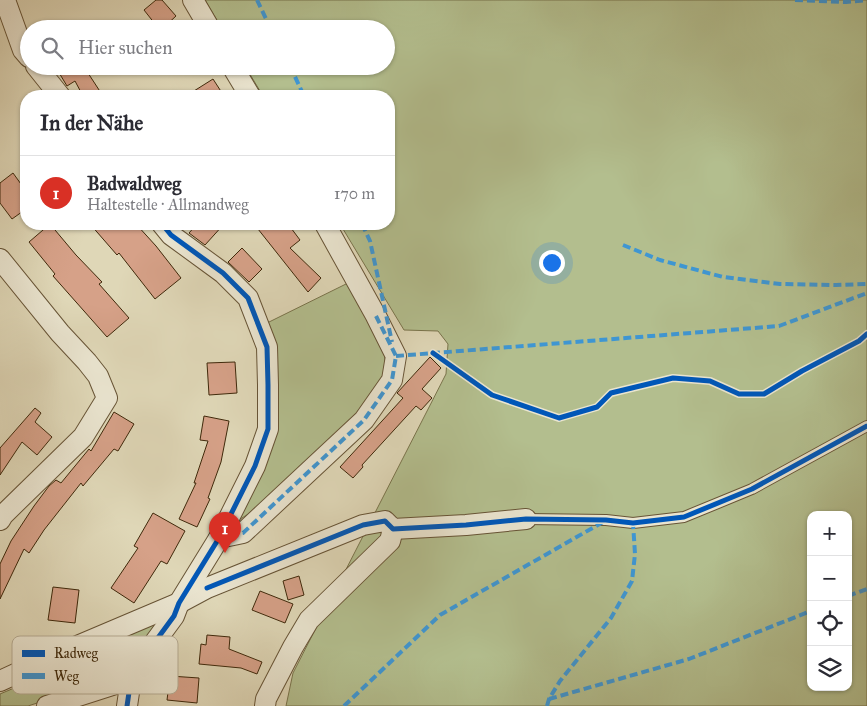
<!DOCTYPE html>
<html lang="de">
<head>
<meta charset="utf-8">
<style>
	body { margin:0; font-family:"IM FELL Great Primer",serif; background:#f2f2f3; color:#2b2b33 }
	.controls { position:absolute; right:15px; bottom:15px; display:grid; overflow:hidden; border-radius:10px; box-shadow:0 1px 4px #0004 }
	.controls button { width:45px; height:45px; display:grid; place-items:center; padding:0; border:0; border-bottom:1px solid #e1e1e2; background:#fff; color:#2b2b33; font:25px sans-serif }
	.you { position:absolute; left:551px; top:262px; width:18px; height:18px; margin:-12px; border:4px solid #fff; border-radius:50%; background:#1a73e8; box-shadow:0 0 0 8px #1a73e833 }
	.badge { display:grid; place-items:center; width:32px; height:32px; border-radius:50%; background:#d93025; color:#fff; font-size:16px; font-weight:700 }
	.pin { position:absolute; translate:-50% -41px; filter:drop-shadow(0 1px 2px #0008) }
	.pin::after { content:''; position:absolute; top:26px; width:18px; height:15px; background:inherit; clip-path:polygon(0 0,100% 0,50% 100%) }
	.list { margin:0; padding:0; list-style:none }
	h2 { display:flex; justify-content:space-between; align-items:center; height:65px; margin:0; padding:0 20px; font-size:21px }
	h2 small { font-size:16px; font-weight:400; color:#7c7c81 }
	.list li { display:grid; grid-template-columns:32px 1fr auto; gap:15px; align-items:center; box-sizing:border-box; height:75px; padding:0 20px; border-top:1px solid #e1e1e2 }
	.list b { display:block; font-size:19px; white-space:nowrap }
	.list p { margin:0; font-size:16px; white-space:nowrap; color:#7c7c81 }
	.list em { font-size:16px; font-style:normal; color:#7c7c81 }
	.icon { flex:none; width:28px; height:28px; fill:none; stroke:currentColor; stroke-width:2; stroke-linecap:round; stroke-linejoin:round }
	.map { position:relative; flex:none; width:867px; height:706px; overflow:hidden }
	.search { position:absolute; background:#fff; box-shadow:0 1px 4px #0004; left:20px; top:20px; width:375px; height:55px; display:flex; align-items:center; gap:12px; box-sizing:border-box; padding:0 18px; border-radius:28px; color:#7c7c81; font-size:19px }
	.panel { position:absolute; background:#fff; box-shadow:0 1px 4px #0004; left:20px; top:90px; width:375px; height:140px; border-radius:20px }
	.map>svg:first-child { display:block }
</style>
</head>
<body>
<div class="map">
<svg width="867" height="706" viewBox="0 0 867 706">
	<rect width="100%" height="100%" fill="#dfd7b7"/>
	<filter id="stains"><feTurbulence type="fractalNoise" baseFrequency=".004" numOctaves="4"/><feColorMatrix values="0 0 0 0 .2 0 0 0 0 .09 0 0 0 0 .02 0 0 0 .5 -.17"/></filter>
	<radialGradient id="worn" r=".72"><stop offset=".6" stop-color="#630" stop-opacity="0"/><stop offset="1" stop-color="#630" stop-opacity=".3"/></radialGradient>
	<g fill="#b3be8e" stroke="#79744c" fill-rule="evenodd">
		<path d="M205,0H867V706H286L293,673L446,374L448,344L438,331L404,330L340,224H389V96H263L245,66H386V29H222ZM811,515H848V687H811Z"/>
		<path d="M348,283L383,347L387,371L378,396L263,505L237,521L271,449L265,324Z"/>
		<path d="M161,619L123,673L92,685L28,706H0V694L78,661Z"/>
	</g>
	<g fill="#d6a188" stroke="#3f290b">
		<path d="M156,0H162L176,16L162,29H159L144,10Z"/>
		<path d="M55,66H98L88,73L103,96H83L75,81L67,86Z"/>
		<path d="M213,79L224,96H186Z"/>
		<path d="M13,173L26,191V209L12,219L0,203V183Z"/>
		<path d="M50,224L76,255L102,282L99,284L129,318L107,337L53,276L55,274L29,242Z"/>
		<path d="M90,224H136L156,246L181,278L155,299L119,253L117,255Z"/>
		<path d="M197,224H224L205,245L189,233Z"/>
		<path d="M254,224H288L300,240L290,248L321,278L308,292Z"/>
		<path d="M242,248L262,269L249,282L228,262Z"/>
		<path d="M430,357L441,368L422,389L432,398L421,410L416,406L362,465L363,467L353,478L340,467L403,398L397,393Z"/>
		<path d="M235,362L237,393L209,395L207,363Z"/>
		<path d="M35,408L41,413L35,422L52,437L37,455L22,442L0,475V448Z"/>
		<path d="M114,412L134,424L118,451L114,449L83,486L81,483L44,530L29,553L24,549L0,599V564L11,541L34,506L49,486L56,480L61,483L89,449L91,451Z"/>
		<path d="M204,416L229,421L221,462L208,498L210,499L197,527L179,519L196,483H194L208,441L200,440Z"/>
		<path d="M153,513L185,531L167,564L161,561L134,603L111,588L138,548L134,546Z"/>
		<path d="M299,576L304,595L288,600L283,581Z"/>
		<path d="M53,587L79,590L75,623L48,620Z"/>
		<path d="M260,591L293,604L285,623L252,610Z"/>
		<path d="M207,635L230,637L229,649L262,662L257,674L241,668L199,664L201,644L206,645Z"/>
		<path d="M170,676L199,678L197,703L167,700Z"/>
	</g>
	<g fill="none" stroke-linecap="round" stroke-linejoin="round">
		<defs>
			<path id="lane" d="M526,519L606,520L633,523L684,517L752,489L867,426"/>
			<g id="street">
				<path d="M5,0L23,50L29,57"/>
				<path d="M193,0L210,29"/>
				<path d="M36,66L60,96"/>
				<path d="M232,66L250,96"/>
				<path d="M0,259L60,333L87,362L98,376L107,398L83,437L3,515L0,520"/>
				<path d="M219,538L243,533L364,420L392,380L396,356L376,316L325,224"/>
				<path d="M0,681L61,653L179,603L207,588L363,525L385,521L393,529L466,525L526,519"/>
				<path d="M47,706L131,679"/>
				<path d="M127,706L131,679L152,646L174,616L179,603L219,538L255,466L268,429V385L267,347L248,298L223,273L171,235L162,224"/>
				<path d="M265,706L266,699L293,647L309,620L390,541L393,529"/>
			</g>
		</defs>
		<use href="#lane" stroke="#675436" stroke-width="12"/>
		<use href="#street" stroke="#675436" stroke-width="22"/>
		<use href="#lane" stroke="#eae5d0" stroke-width="10"/>
		<use href="#street" stroke="#eae5d0" stroke-width="20"/>
		<g stroke="#3f96d2" stroke-width="4" stroke-dasharray="8 4" stroke-linecap="butt">
			<path d="M257,0L271,29"/>
			<path d="M795,0L846,2L867,0"/>
			<path d="M290,66L304,96"/>
			<path d="M362,224L370,241L392,342"/>
			<path d="M623,245L660,260L723,277L780,284L836,285L867,284"/>
			<path d="M396,356L779,326L867,293"/>
			<path d="M219,538L243,533L364,420L392,380L396,356L376,316"/>
			<path d="M848,596L867,589"/>
			<path d="M549,699L689,659L811,611"/>
			<path d="M344,706L440,615L603,522"/>
			<path d="M547,706L549,699L560,681L611,618L632,581L635,554L633,523"/>
		</g>
		<defs>
			<g id="cycleway">
				<path d="M433,353L492,395L559,418L597,407L611,393L673,378L710,381L739,394H764L802,371L859,341L867,334"/>
				<path d="M207,588L363,525L385,521L393,529L466,525L526,519L606,520L633,523L684,517L752,489L867,426"/>
				<path d="M127,706L131,679L152,646L174,616L179,603L219,538L255,466L268,429V385L267,347L248,298L223,273L171,235L162,224"/>
			</g>
		</defs>
		<use href="#cycleway" stroke="#eae5d0" stroke-width="8"/>
		<use href="#cycleway" stroke="#0057b8" stroke-width="5"/>
	</g>
	<rect x="12" y="636" width="166" height="58" rx="8" fill="#eae5d0" stroke="#b7ad95" stroke-width="1"/>
	<rect x="22" y="650" width="23" height="7" fill="#0057b8"/>
	<rect x="22" y="673" width="23" height="6" fill="#3f96d2"/>
	<g font-size="14" fill="#3f290b">
		<text x="54" y="658">Radweg</text>
		<text x="54" y="681">Weg</text>
	</g>
	<rect width="100%" height="100%" filter="url(#stains)"/>
	<rect width="100%" height="100%" fill="url(#worn)"/>
</svg>
<div class="controls">
<button>+</button>
<button>−</button>
<button><svg class="icon" aria-label="locate" viewBox="0 0 24 24"><circle cx="12" cy="12" r="6"/><path d="M12 2v4M12 18v4M2 12h4M18 12h4"/></svg></button>
<button><svg class="icon" aria-label="layers" viewBox="0 0 24 24"><path d="M12 4l9 5-9 5-9-5zM3 14l9 5 9-5"/></svg></button>
</div>
<div class="you"></div>
<div class="pin badge" style="left:225px;top:553px">1</div>
<div class="search"><svg class="icon" aria-label="search" viewBox="0 0 24 24"><circle cx="10" cy="10" r="6"/><path d="M15 15l6 6"/></svg>Hier suchen</div>
<section class="panel">
<h2>In der Nähe<small></small></h2>
<ul class="list">
<li><span class="badge">1</span><div><b>Badwaldweg</b><p>Haltestelle · Allmandweg</p></div><em>170 m</em></li>
</ul>
</section>
</div>
</body>
</html>
